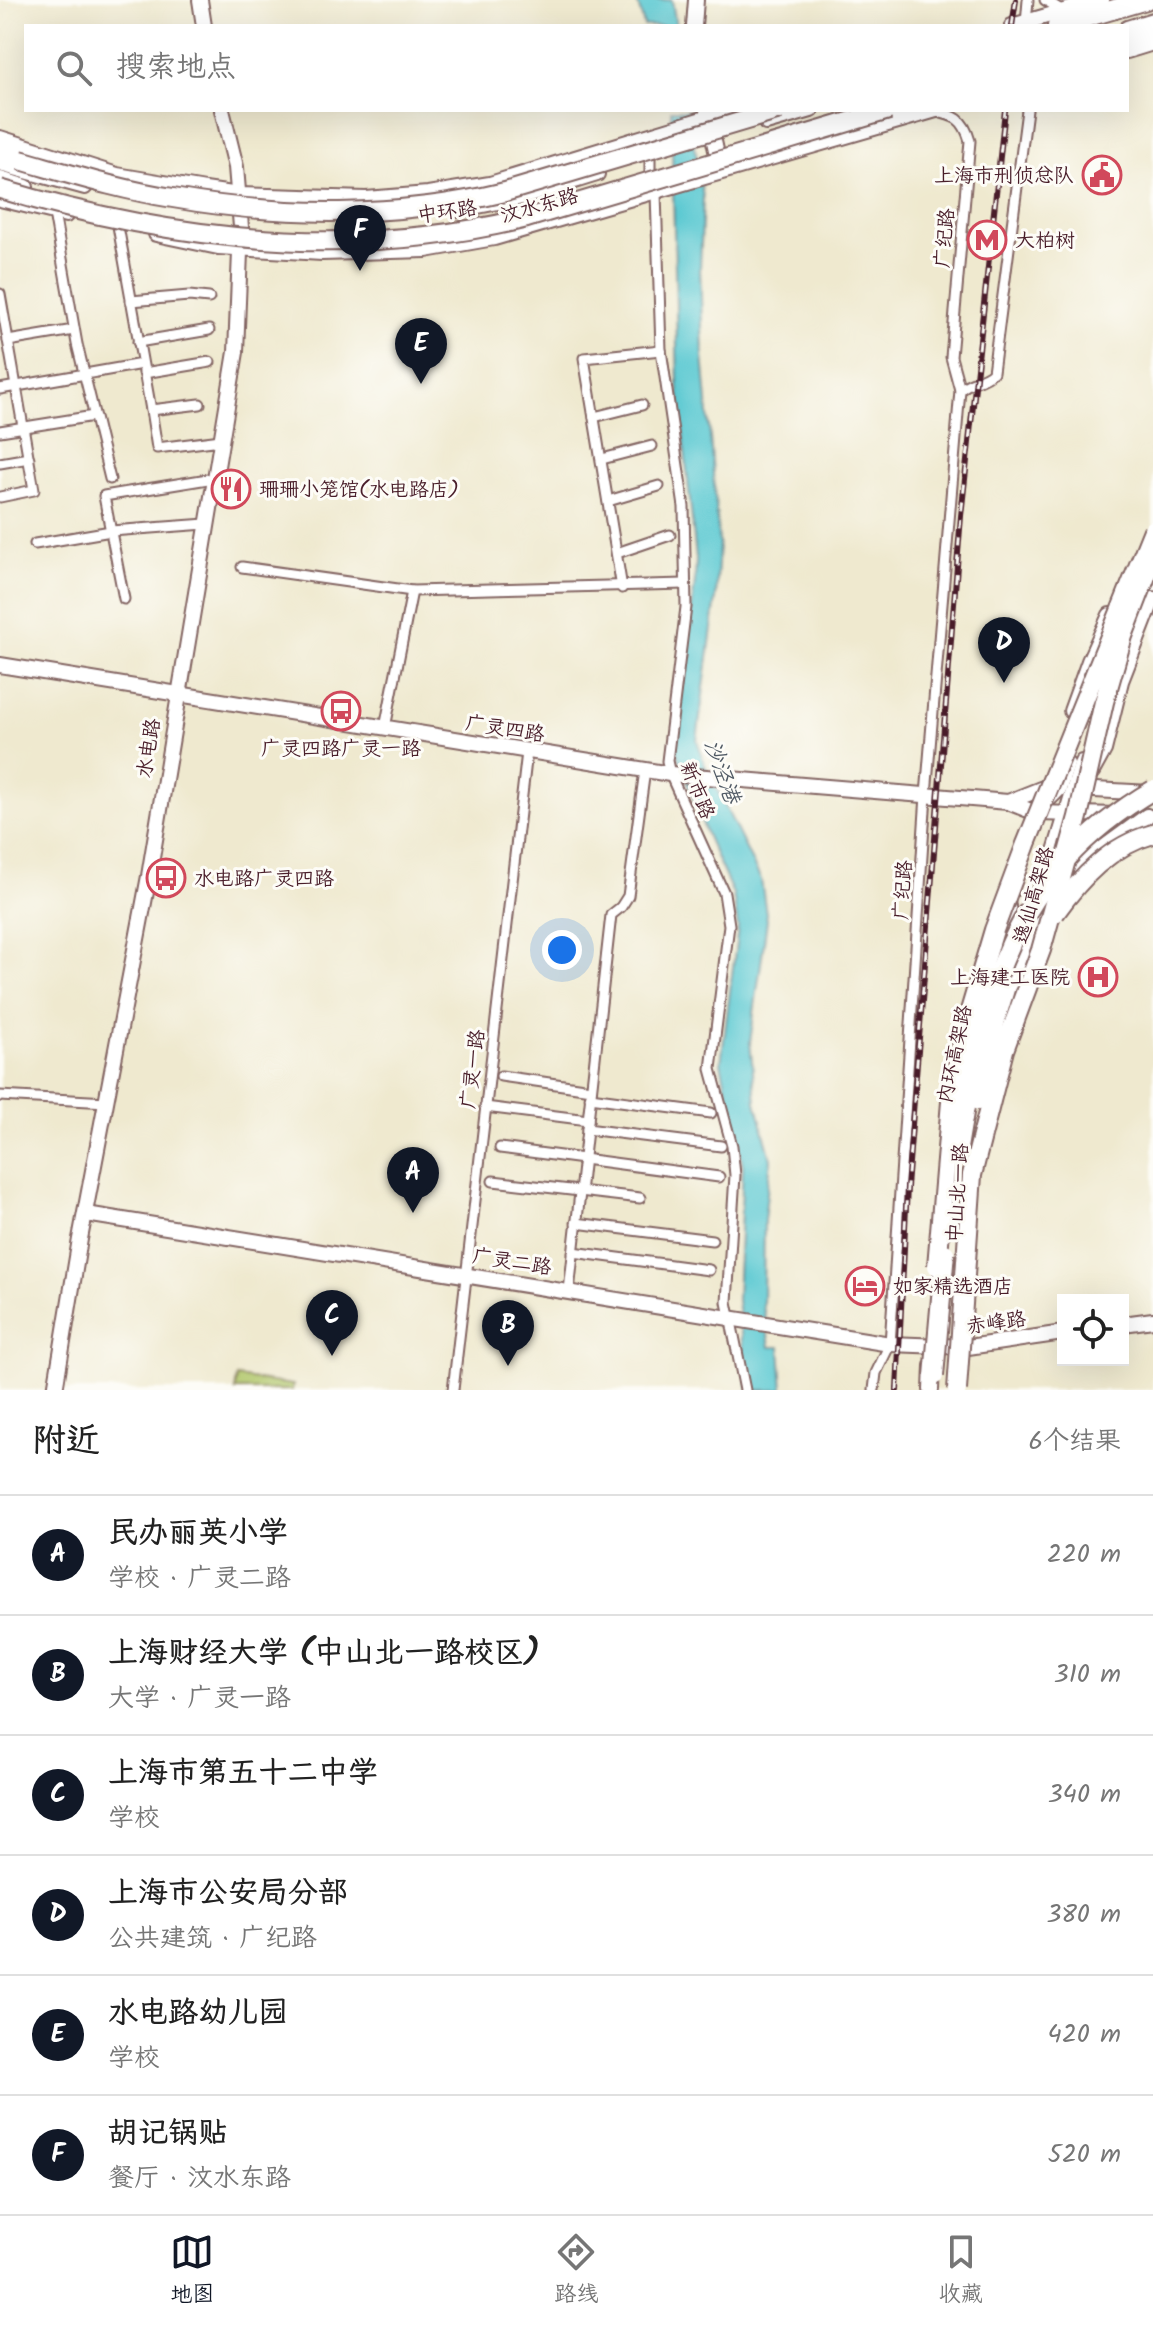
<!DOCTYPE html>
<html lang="zh">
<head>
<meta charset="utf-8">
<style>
	body { margin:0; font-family:Kalam,"LXGW WenKai TC",sans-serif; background:#f6f6f6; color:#222 }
	.controls { position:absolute; right:24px; bottom:24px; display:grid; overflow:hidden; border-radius:0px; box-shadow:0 8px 32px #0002 }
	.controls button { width:72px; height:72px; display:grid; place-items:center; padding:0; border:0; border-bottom:2px solid #e0e0e0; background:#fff; color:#222; font:40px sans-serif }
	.you { position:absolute; left:562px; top:950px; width:28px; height:28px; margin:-20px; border:6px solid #fff; border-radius:50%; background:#1a73e8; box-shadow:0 0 0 12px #1a73e833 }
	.badge { display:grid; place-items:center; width:52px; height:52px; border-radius:50%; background:#111827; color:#fff; font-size:26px; font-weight:700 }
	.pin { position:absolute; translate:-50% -66px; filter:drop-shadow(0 2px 4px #0008) }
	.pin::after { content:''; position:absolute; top:42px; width:28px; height:24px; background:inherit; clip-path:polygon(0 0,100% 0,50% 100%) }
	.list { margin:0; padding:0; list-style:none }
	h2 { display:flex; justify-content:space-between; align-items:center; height:104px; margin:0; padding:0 32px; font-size:34px }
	h2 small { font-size:26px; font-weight:400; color:#767676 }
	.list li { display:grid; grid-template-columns:52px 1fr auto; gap:24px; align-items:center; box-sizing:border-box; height:120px; padding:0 32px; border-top:2px solid #e0e0e0 }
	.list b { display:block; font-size:30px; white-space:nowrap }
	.list p { margin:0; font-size:26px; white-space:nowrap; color:#767676 }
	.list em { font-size:26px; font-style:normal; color:#767676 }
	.icon { flex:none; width:44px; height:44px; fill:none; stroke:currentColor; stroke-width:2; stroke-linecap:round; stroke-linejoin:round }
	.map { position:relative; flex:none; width:1153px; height:1390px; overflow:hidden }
	.search { position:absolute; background:#fff; box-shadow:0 8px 32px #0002; left:24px; right:24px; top:24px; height:88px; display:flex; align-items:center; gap:20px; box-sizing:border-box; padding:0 28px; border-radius:0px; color:#767676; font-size:30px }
	.sheet { height:824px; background:#fff }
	nav { display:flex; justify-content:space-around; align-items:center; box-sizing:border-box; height:112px; border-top:2px solid #e0e0e0; background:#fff; font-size:22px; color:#767676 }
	nav a { display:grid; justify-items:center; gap:4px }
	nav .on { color:#111827 }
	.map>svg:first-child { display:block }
</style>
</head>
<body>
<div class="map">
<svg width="1153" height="1390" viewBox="0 0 1153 1390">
	<rect width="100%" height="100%" fill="#fdfcf7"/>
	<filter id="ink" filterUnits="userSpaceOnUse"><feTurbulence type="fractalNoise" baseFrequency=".0125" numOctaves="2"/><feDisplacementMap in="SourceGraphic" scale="16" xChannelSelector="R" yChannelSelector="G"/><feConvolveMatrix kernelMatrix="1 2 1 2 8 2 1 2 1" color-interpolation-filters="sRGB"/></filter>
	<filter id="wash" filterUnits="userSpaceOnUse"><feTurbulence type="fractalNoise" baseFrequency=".006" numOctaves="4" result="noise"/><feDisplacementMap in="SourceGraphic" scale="32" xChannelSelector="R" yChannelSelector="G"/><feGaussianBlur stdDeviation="1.8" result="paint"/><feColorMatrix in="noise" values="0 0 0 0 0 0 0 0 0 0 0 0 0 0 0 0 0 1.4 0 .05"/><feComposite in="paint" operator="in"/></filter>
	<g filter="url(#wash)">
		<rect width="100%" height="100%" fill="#efe9cf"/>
		<path fill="#b2c86d" stroke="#7e744c" stroke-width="2" d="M237,1377L293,1385L292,1390H235Z"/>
		<g fill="#5cc9d2" stroke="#53747e" stroke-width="2">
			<path d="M637,0H672L676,26H644Z"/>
			<path d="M671,110H689L703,197L700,268L703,355L719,544L716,598L697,740L704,763L761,880L767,920L750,1042L756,1102L771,1159L764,1220L763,1306L770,1347H780L783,1390H748L737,1300L743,1166L721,1063L738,927L733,894L708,839L675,748L695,582L696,559L678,384Z"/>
		</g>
	</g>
	<g filter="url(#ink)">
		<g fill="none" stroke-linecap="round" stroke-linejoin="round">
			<defs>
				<g id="street">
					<path d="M1045,0L1063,11"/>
					<path d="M1026,24L1028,0"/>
					<path d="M650,148V173L656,193L661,350L684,507L686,607L667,761L670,774L724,893L729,925L711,1069L732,1146L735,1175L727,1302L745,1390"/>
					<path d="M54,213L77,344L110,479"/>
					<path d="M118,226L151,410L200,404"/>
					<path d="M0,294L34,490L0,497"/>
					<path d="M131,301L189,296L209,298"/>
					<path d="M8,341L74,330"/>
					<path d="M138,342L209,330"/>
					<path d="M144,373L210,362"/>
					<path d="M0,389L142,364"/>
					<path d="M960,390C970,380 983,382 993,372L1027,110"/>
					<path d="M151,410L157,448L221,440"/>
					<path d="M594,417L642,405"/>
					<path d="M0,431L94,416"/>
					<path d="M602,459L652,446"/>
					<path d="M0,463L29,458"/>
					<path d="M608,501L659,486"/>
					<path d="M35,544L111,531L206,524"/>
					<path d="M617,553L670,535"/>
					<path d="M242,567L412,591L685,584"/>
					<path d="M622,588L584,358L661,350"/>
					<path d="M124,599L104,496L214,478"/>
					<path d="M385,728L412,591"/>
					<path d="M501,1076L591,1089"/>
					<path d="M0,1096L107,1102"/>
					<path d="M590,1097L711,1113"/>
					<path d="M485,1107L588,1120"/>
					<path d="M587,1129L721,1146"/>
					<path d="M500,1148L719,1177"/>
					<path d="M493,1181L640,1198"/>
					<path d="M576,1223L712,1240"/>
					<path d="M573,1252L709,1270"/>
					<path d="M569,1291L611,915L621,907L628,896L645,770"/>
					<path d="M453,1390L527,752"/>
					<path d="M874,1390L876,1373L890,1344L926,795L960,390L951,357L970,141C963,117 955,116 932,111"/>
				</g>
				<g id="secondary">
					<path d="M200,0L204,26"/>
					<path d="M694,26L696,0"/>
					<path d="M707,110L720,168"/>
					<path d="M0,665L670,774L1008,802L1036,813"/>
					<path d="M1008,802L1043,788"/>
					<path d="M86,1214L890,1344L968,1347L1063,1333"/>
					<path d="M1123,1324L1153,1320"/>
					<path d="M55,1390L80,1239L149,876L236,352L241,227L236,167L222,110"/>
				</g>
				<g id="primary">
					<path d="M1012,26L1102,0"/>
					<path d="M1127,28L1153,20"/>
					<path d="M1127,51L1153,43"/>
					<path d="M766,123L811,110"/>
					<path d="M0,138L117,175L205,190L239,195L366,199L428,194L490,184L732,110"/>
					<path d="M0,164L85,187"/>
					<path d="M0,179L26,187"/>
					<path d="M0,199L66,215"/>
					<path d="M458,210L523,197L597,174"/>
					<path d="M156,234L218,247L322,253L426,250L494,238L936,110"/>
					<path d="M1071,711L1089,661L1110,615"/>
					<path d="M1092,772L1104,750L1121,681L1153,599"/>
					<path d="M1076,789L1151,793"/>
					<path d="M1044,804L1059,789L1067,764"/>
					<path d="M1036,813L1119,815"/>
					<path d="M1076,874L1095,854L1147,816"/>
					<path d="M1045,884L1082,762"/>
					<path d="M988,978L1010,922L1007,899"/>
					<path d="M1008,998L1039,904"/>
					<path d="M931,1390L932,1365"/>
				</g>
				<g id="highway">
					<path d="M1057,26L1146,0"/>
					<path d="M1127,37L1153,30"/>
					<path d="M0,148L20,160"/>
				</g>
			</defs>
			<use href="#street" stroke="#846664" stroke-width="13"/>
			<use href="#secondary" stroke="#846664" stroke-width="18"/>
			<use href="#primary" stroke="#846664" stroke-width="18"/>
			<use href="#highway" stroke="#846664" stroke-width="22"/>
			<use href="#street" stroke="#fff" stroke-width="9"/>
			<use href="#secondary" stroke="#fff" stroke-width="14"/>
			<use href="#primary" stroke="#fff" stroke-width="14"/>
			<use href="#highway" stroke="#fff" stroke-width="18"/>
			<defs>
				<g id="rail">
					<path d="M1012,26L1016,0"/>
					<path d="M897,1390L907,1187L961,516L1005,110"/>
				</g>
			</defs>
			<use href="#rail" stroke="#4a1f2b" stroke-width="6"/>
			<use href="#rail" stroke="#fdfcf7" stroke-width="3" stroke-dasharray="9" stroke-linecap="butt"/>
			<defs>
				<g id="highway-bridge">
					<path d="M20,160C70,174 121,190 173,198C282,217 398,218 505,192L780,110"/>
					<path d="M0,189C172,241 351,261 527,218L889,110"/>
					<path d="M1055,913C1081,877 1110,846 1153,834"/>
					<path d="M978,1101L996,1019L1006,986"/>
					<path d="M958,1148C983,995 1010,874 1153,790"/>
					<path d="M937,1266L952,1090L967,1021L994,930L1026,844L1153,530"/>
					<path d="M934,1376L945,1253"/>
					<path d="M957,1390L972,1175L1004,1050L1041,950L1078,817L1104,702L1123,636L1153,558"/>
				</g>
			</defs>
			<use href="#highway-bridge" stroke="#846664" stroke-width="22" stroke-linecap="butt"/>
			<use href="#highway-bridge" stroke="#fff" stroke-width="18"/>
		</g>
	</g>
	<defs>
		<symbol id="civic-ring" viewBox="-11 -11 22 22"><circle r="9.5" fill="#fdfcf7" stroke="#d1495b" stroke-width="1.5"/><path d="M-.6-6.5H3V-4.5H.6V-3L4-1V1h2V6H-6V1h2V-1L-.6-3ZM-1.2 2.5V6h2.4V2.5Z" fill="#d1495b"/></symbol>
		<symbol id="metro-ring" viewBox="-11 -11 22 22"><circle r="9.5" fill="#fdfcf7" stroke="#d1495b" stroke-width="1.5"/><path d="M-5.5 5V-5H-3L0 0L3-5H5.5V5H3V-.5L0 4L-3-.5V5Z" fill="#d1495b"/></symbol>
		<symbol id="restaurant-ring" viewBox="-11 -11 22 22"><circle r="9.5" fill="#fdfcf7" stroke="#d1495b" stroke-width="1.5"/><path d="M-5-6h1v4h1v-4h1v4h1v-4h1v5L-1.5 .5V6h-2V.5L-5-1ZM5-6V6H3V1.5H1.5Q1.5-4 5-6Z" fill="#d1495b"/></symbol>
		<symbol id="bus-ring" viewBox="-11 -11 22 22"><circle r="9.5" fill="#fdfcf7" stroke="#d1495b" stroke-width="1.5"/><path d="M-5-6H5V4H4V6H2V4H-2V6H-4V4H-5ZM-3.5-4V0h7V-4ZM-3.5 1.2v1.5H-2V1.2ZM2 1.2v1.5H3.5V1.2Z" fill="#d1495b"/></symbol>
		<symbol id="hospital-ring" viewBox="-11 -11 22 22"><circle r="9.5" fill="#fdfcf7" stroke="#d1495b" stroke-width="1.5"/><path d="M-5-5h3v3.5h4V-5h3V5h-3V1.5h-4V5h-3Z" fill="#d1495b"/></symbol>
		<symbol id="hotel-ring" viewBox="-11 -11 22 22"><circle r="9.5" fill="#fdfcf7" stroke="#d1495b" stroke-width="1.5"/><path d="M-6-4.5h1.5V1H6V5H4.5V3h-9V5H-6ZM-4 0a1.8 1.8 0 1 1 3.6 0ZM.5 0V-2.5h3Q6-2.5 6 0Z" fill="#d1495b"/></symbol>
	</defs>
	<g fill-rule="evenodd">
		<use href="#civic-ring" x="1080" y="153" width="44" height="44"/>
		<use href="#metro-ring" x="965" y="218" width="44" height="44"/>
		<use href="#restaurant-ring" x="209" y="467" width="44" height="44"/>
		<use href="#bus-ring" x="319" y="689" width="44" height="44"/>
		<use href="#bus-ring" x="144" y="856" width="44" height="44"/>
		<use href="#hospital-ring" x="1076" y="955" width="44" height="44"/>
		<use href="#hotel-ring" x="843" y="1264" width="44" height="44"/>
	</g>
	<g text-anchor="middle" stroke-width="6" stroke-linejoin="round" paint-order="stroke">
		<g font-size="20" fill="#4a1f2b" stroke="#fdfcf7" text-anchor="start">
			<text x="1074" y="182" text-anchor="end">上海市刑侦总队</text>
			<text x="1015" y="247">大柏树</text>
			<text x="259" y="496">珊珊小笼馆(水电路店)</text>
			<text x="341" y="755" text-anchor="middle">广灵四路广灵一路</text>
			<text x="194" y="885">水电路广灵四路</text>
			<text x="1070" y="984" text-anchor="end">上海建工医院</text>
			<text x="893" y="1293">如家精选酒店</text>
		</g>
		<g font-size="20" fill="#4a1f2b" stroke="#fdfcf7">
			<text transform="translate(539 205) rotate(-16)" y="7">汶水东路</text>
			<text transform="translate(447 211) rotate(-8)" y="7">中环路</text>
			<text transform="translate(944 238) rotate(-85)" y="7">广纪路</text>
			<text transform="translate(505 728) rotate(9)" y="7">广灵四路</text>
			<text transform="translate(148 748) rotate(-81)" y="7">水电路</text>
			<text transform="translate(698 790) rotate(68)" y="7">新市路</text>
			<text transform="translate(902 890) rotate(-86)" y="7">广纪路</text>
			<text transform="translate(1033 895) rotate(-74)" y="7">逸仙高架路</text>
			<text transform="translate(954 1054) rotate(-78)" y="7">内环高架路</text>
			<text transform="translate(472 1069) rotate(-83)" y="7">广灵一路</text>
			<text transform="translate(957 1193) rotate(-86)" y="7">中山北一路</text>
			<text transform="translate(512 1261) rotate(9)" y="7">广灵二路</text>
			<text transform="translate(996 1322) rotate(-8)" y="7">赤峰路</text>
		</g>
		<g font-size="22" font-style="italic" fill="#505a65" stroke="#fdfcf7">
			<text transform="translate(723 771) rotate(70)" y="8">沙泾港</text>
		</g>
	</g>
</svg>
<div class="controls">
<button><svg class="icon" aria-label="locate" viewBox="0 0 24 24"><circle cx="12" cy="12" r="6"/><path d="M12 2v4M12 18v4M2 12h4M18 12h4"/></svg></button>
</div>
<div class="you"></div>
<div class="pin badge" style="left:413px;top:1213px">A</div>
<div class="pin badge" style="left:508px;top:1366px">B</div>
<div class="pin badge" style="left:332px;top:1356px">C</div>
<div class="pin badge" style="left:1004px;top:683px">D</div>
<div class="pin badge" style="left:421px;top:384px">E</div>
<div class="pin badge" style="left:360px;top:271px">F</div>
<div class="search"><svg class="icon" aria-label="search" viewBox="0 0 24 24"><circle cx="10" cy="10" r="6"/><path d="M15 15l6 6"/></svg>搜索地点</div>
</div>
<section class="sheet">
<h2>附近<small>6个结果</small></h2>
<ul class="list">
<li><span class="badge">A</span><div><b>民办丽英小学</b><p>学校 · 广灵二路</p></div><em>220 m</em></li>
<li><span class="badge">B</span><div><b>上海财经大学 (中山北一路校区)</b><p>大学 · 广灵一路</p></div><em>310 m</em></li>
<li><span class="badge">C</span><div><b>上海市第五十二中学</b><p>学校</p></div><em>340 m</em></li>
<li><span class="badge">D</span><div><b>上海市公安局分部</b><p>公共建筑 · 广纪路</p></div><em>380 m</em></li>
<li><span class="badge">E</span><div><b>水电路幼儿园</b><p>学校</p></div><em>420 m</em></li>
<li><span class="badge">F</span><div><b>胡记锅贴</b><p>餐厅 · 汶水东路</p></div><em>520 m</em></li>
</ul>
</section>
<nav>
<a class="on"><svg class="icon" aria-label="map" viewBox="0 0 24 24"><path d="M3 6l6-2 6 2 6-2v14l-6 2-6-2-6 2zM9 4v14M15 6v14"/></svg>地图</a>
<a><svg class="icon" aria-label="directions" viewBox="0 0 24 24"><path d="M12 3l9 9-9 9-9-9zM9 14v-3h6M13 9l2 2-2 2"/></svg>路线</a>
<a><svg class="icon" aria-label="saved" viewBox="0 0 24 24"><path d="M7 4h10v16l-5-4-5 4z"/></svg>收藏</a>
</nav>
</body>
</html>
